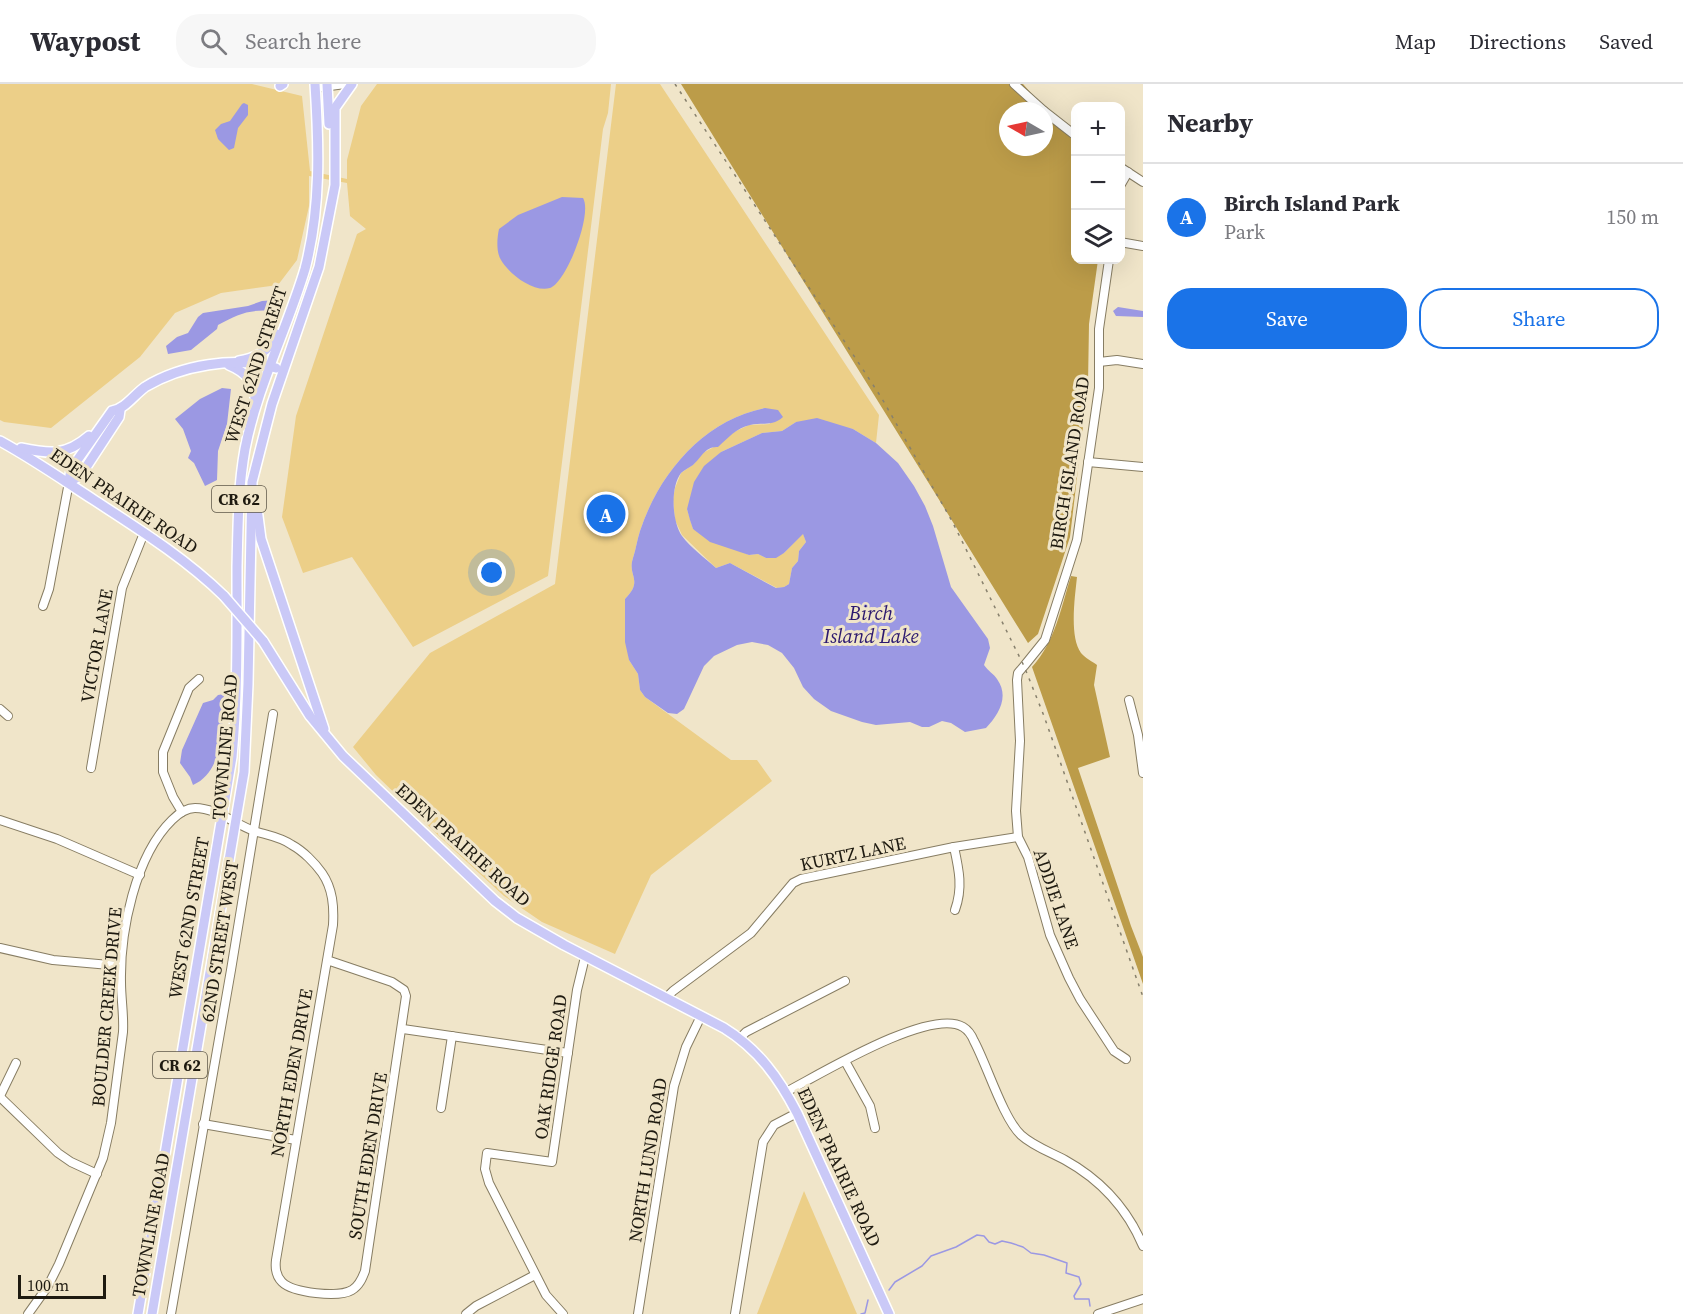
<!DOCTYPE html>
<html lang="en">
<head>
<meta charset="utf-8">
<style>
	body { margin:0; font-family:"Source Serif 4",serif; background:#f7f7f7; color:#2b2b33 }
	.controls { position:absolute; right:18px; top:18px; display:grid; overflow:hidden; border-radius:12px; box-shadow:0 6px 24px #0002 }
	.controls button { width:54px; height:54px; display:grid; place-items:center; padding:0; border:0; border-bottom:2px solid #e1e1e2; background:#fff; color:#2b2b33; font:30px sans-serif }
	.compass { position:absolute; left:999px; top:18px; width:54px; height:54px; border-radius:50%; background:#fff; box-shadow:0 6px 24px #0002; rotate:279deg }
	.scale { position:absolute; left:18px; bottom:15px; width:88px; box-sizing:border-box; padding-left:6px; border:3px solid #1e1a10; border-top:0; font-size:16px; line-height:21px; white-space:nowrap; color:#1e1a10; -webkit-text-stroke:4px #f0e5c9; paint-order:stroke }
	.you { position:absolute; left:492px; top:489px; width:21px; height:21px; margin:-15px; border:4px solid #fff; border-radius:50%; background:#1a73e8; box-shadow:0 0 0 9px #1a73e833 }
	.badge { display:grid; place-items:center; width:39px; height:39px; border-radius:50%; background:#1a73e8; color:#fff; font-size:20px; font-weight:700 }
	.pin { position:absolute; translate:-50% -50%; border:3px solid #fff; box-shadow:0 2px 6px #0006 }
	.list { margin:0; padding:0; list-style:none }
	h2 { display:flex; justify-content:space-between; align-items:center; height:78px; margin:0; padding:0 24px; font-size:26px }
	h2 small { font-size:20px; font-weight:400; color:#7c7c81 }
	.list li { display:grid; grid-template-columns:39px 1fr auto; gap:18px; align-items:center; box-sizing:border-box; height:108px; padding:0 24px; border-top:2px solid #e1e1e2 }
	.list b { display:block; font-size:22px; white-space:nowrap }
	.list p { margin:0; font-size:20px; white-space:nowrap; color:#7c7c81 }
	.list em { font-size:20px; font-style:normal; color:#7c7c81 }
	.actions { display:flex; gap:12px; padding:18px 24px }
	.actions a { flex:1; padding:14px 0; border:2px solid #1a73e8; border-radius:24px; text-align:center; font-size:21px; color:#1a73e8 }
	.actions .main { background:#1a73e8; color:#fff }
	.icon { flex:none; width:33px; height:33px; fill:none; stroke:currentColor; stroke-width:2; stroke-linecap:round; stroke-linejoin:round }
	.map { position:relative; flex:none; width:1143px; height:1230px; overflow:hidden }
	header { display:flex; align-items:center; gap:36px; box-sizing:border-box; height:84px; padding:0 30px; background:#fff; border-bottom:2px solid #e1e1e2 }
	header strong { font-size:28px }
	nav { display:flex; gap:33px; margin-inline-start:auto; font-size:21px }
	.search { width:420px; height:54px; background:#f7f7f7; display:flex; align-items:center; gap:15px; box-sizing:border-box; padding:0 21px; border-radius:24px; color:#7c7c81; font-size:22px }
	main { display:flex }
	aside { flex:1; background:#fff }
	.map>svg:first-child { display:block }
</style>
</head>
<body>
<header>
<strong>Waypost</strong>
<div class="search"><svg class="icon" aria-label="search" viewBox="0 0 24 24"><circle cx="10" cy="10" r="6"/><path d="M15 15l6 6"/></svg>Search here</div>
<nav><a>Map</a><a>Directions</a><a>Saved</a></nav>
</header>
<main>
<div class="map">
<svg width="1143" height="1230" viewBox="0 0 1143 1230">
	<rect width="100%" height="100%" fill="#f0e5c9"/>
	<g fill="#eccf88">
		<path d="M0,0H252L302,12L310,87L347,95V76L361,22L377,0H611L608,29L603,45L548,492L413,563L352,473L303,489L282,433L296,332L357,150L366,145L350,132L347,99L309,92V122L297,176L278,201L221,209L175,229L140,273L51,344L4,338L0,336Z"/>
		<path d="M616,0H660L879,331L876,359L853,345L796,338L782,347L762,349L721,368L687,425L693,445L749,471L758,470L766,474L784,469L803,449L806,458L799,467L798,477L792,484L789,500L784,503L777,504L730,479L716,484L682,451L675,436L673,415L675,404L681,389L694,380L701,370L723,358L725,354L734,348L749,341L770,340L765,324C704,336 659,389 640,447C637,456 636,465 633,474C627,492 644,496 625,515L629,576L638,590L640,606L645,613L731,676H757L772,697L651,791L615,870L542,838L504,812L442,755L376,691L353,663L430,569L555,500Z"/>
		<path d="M804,1107L857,1230H757Z"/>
	</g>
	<g fill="#bc9c49" fill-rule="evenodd">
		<path d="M681,0H1023L1075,59L1076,176H1098L1089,240L1088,300L1070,453L1038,550L1028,559ZM1008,27H1044V63H1008Z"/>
		<path d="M1071,492L1077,493C1075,512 1069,553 1081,569C1085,574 1093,578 1097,581L1094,601L1110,673L1078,684L1131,842L1143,873V900L1032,583C1055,558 1061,524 1071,492Z"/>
	</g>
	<g fill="#9b98e3">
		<path d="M244,19L248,21V31L238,44L234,64L229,66L218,55L215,46L221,40L230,37L242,20Z"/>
		<path d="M562,113L583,114C593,130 566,199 550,204C534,209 509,190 501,176C496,168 497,154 499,145L518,131Z"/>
		<path d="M276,216L273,227C249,225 238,230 218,241L217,245L191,266L168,270L166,262L177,253L188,249L198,233L203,229L248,222L262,217Z"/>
		<path d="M1118,223L1143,227V233L1116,232L1113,227Z"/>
		<path d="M222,304L231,305L227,340L218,367L217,396L205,402L194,379L188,374L191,367L183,345L175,335L200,315Z"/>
		<path d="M765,324L778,326L783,333C772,343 762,338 750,341C736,344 728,354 718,363C705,362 701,374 693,381C689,384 684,386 681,389C670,403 672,438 682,452C691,464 705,474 716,484L730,479L776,504L784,503L789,500L792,484L798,477L799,467L806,458L803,450L784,469L776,474H766L758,470L749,471L710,458L693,445L690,436L687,425L694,398L704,382L721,368L762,349L782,347L796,338L817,334L853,345L876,359L898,379L914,402L925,422L933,442L951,503L988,555L990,564L984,581C988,587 994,590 997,595C1010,613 998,631 986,644L965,648L951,639L942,637L929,643H922L910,638L876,641L862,638L831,627L814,615L803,603L794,584L782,569L768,561L752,558L737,561L714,572L704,582L684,625L677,630L668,629L645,613L640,606L638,590L629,576L625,558V515C644,496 627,492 633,474C636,465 637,456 640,447C659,389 704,336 765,324Z"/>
		<path d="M224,610C222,639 225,687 193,701L190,693L180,679L182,666L203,619L213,616L218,611Z"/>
	</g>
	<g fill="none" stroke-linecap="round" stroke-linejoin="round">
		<g stroke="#9b98e3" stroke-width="1.5">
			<path d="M889,1206L895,1198L922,1182L931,1172L956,1163L977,1151L984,1152L989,1158L995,1160L1002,1157L1011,1159L1023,1163L1031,1169L1044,1171L1067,1179L1066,1189L1079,1193L1081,1200L1074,1212L1075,1215H1089L1090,1222"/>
			<path d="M861,1230L865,1229L868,1216"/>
		</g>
		<defs>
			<g id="minor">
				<path d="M1014,0L1044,27"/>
				<path d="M315,4L345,0"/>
				<path d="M1044,27L1076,52"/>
				<path d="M1120,83L1143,98"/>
				<path d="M1120,102L1128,88"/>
				<path d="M1120,158L1143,162"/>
				<path d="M1109,176L1099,245V304L1077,456L1045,556L1024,582L1018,589L1017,596L1020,657L1016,727L1018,753L1028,773L1050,851L1069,894L1080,915L1114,967L1126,975"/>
				<path d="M1099,278L1117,276L1143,280"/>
				<path d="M1088,378L1143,383"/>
				<path d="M43,522L49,505L69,398"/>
				<path d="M1129,616L1138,651L1143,689"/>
				<path d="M0,625L8,632"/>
				<path d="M91,684L122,504L144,449"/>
				<path d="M182,728L173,713L163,688V668L189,604L199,595"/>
				<path d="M0,736L57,755L140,791"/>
				<path d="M954,763C959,786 963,804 955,826"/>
				<path d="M0,864L53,876L121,882"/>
				<path d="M667,913L673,907L751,849L793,799L801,795L954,763L1018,753"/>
				<path d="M403,945L568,969"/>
				<path d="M740,954L746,948L845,897"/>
				<path d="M845,977L870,1022L875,1044"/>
				<path d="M786,1008C819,991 930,923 963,943C968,946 972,952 974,957C987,981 1003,1034 1021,1051C1033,1062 1050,1068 1065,1076C1101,1096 1127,1124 1143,1162"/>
				<path d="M0,1012L16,979"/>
				<path d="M0,1013L58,1069L71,1078L97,1090"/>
				<path d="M441,1024L452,952"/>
				<path d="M203,1040L296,1056"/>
				<path d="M28,1230L48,1202L59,1180L103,1074L111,1039L123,948C124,931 121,915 121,898C120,848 135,772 172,736C178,730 186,724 195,724C216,724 235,740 254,747C267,751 281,753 292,761C303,767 315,779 322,789C333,805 334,823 333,841L276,1176C275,1184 276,1192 282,1198C293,1209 339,1214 352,1206C359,1202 362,1195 365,1187L406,912L404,906L392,898L327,876"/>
				<path d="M171,1230L231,886L273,630"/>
				<path d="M466,1230L476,1222L535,1191"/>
				<path d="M563,1230L546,1211L489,1099L485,1085L487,1069L552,1078L577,906L585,873"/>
				<path d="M638,1230L674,1002L686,963L701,932"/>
				<path d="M735,1230L763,1058L774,1041L797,1029"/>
				<path d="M1098,1230L1143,1215"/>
			</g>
			<g id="major">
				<path d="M327,0L329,40"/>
				<path d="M280,2L283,0"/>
				<path d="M239,277C257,274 269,267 277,250"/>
				<path d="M229,281C246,288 256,299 255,318"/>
				<path d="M0,357C33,375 63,396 94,416C140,446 185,474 224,512"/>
				<path d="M21,364C50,370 66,372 89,352"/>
				<path d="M69,398L71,385L112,327C125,325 134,311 145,303C181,281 235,272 276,284"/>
				<path d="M69,398L81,391L119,333L120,326"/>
				<path d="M256,417L261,455L324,645"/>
				<path d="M263,557L310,632L343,672L495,817L517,834L564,861L724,944C758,965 779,994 797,1029L889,1230"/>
				<path d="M138,1230L232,673C238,610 237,546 237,483C238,443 238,404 245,365C257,303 287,245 305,185C321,124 319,62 315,0"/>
				<path d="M152,1230L244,688L248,600L252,398L272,320L319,183L335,101V24L352,0"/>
			</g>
		</defs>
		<use href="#minor" stroke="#877d63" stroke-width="10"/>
		<use href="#major" stroke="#fff" stroke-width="12"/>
		<use href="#minor" stroke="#fff" stroke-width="8"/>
		<use href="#major" stroke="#cac9f7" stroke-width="9"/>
		<path stroke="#87806d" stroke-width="1.5" stroke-dasharray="3 6" stroke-linecap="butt" d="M675,0L881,313L952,437L1024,582L1044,632L1143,913"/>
		<defs>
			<path id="major-bridge" d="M224,512L263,557"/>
		</defs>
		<use href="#major-bridge" stroke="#fff" stroke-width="12" stroke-linecap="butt"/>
		<use href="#major-bridge" stroke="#cac9f7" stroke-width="9"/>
	</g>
	<g text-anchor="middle" stroke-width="6" stroke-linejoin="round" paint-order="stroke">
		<g fill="#f0e5c9" stroke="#5d5748" stroke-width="1.5">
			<rect x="212" y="402" width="54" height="26" rx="4.5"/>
			<rect x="153" y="968" width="54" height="26" rx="4.5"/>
		</g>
		<g font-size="16" font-weight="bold" fill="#1e1a10">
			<text x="239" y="421">CR 62</text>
			<text x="180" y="987">CR 62</text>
		</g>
		<g font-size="18" fill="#1e1a10" stroke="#f0e5c9">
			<text transform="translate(256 281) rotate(-72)" y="6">WEST 62ND STREET</text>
			<text transform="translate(1070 379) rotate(-81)" y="6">BIRCH ISLAND ROAD</text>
			<text transform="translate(124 417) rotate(34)" y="6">EDEN PRAIRIE ROAD</text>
			<text transform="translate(97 562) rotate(-80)" y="6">VICTOR LANE</text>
			<text transform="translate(225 663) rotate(-85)" y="6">TOWNLINE ROAD</text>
			<text transform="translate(463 761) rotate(42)" y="6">EDEN PRAIRIE ROAD</text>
			<text transform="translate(853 770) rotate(-12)" y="6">KURTZ LANE</text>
			<text transform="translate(1056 815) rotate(71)" y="6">ADDIE LANE</text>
			<text transform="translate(189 834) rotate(-80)" y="6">WEST 62ND STREET</text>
			<text transform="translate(220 857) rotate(-81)" y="6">62ND STREET WEST</text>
			<text transform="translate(107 923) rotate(-85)" y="6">BOULDER CREEK DRIVE</text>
			<text transform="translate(551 983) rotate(-82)" y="6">OAK RIDGE ROAD</text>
			<text transform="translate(292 989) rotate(-80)" y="6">NORTH EDEN DRIVE</text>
			<text transform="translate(368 1072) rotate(-81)" y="6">SOUTH EDEN DRIVE</text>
			<text transform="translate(648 1076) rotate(-81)" y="6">NORTH LUND ROAD</text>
			<text transform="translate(839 1083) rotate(65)" y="6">EDEN PRAIRIE ROAD</text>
			<text transform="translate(151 1141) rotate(-80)" y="6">TOWNLINE ROAD</text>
		</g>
		<g font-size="20" font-style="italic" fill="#2c196f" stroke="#f0e5c9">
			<text x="871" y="536">Birch<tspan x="871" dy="23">Island Lake</tspan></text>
		</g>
	</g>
</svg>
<div class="controls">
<button>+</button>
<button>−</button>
<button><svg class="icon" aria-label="layers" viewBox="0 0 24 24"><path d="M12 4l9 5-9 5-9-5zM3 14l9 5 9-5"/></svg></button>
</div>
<svg class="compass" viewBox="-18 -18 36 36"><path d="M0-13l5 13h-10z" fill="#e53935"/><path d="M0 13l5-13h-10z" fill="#7c7c81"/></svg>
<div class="scale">100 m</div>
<div class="you"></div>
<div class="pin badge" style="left:606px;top:430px">A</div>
</div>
<aside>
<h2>Nearby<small></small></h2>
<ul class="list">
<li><span class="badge">A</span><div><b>Birch Island Park</b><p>Park</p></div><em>150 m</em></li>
</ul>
<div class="actions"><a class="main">Save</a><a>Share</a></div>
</aside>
</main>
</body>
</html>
